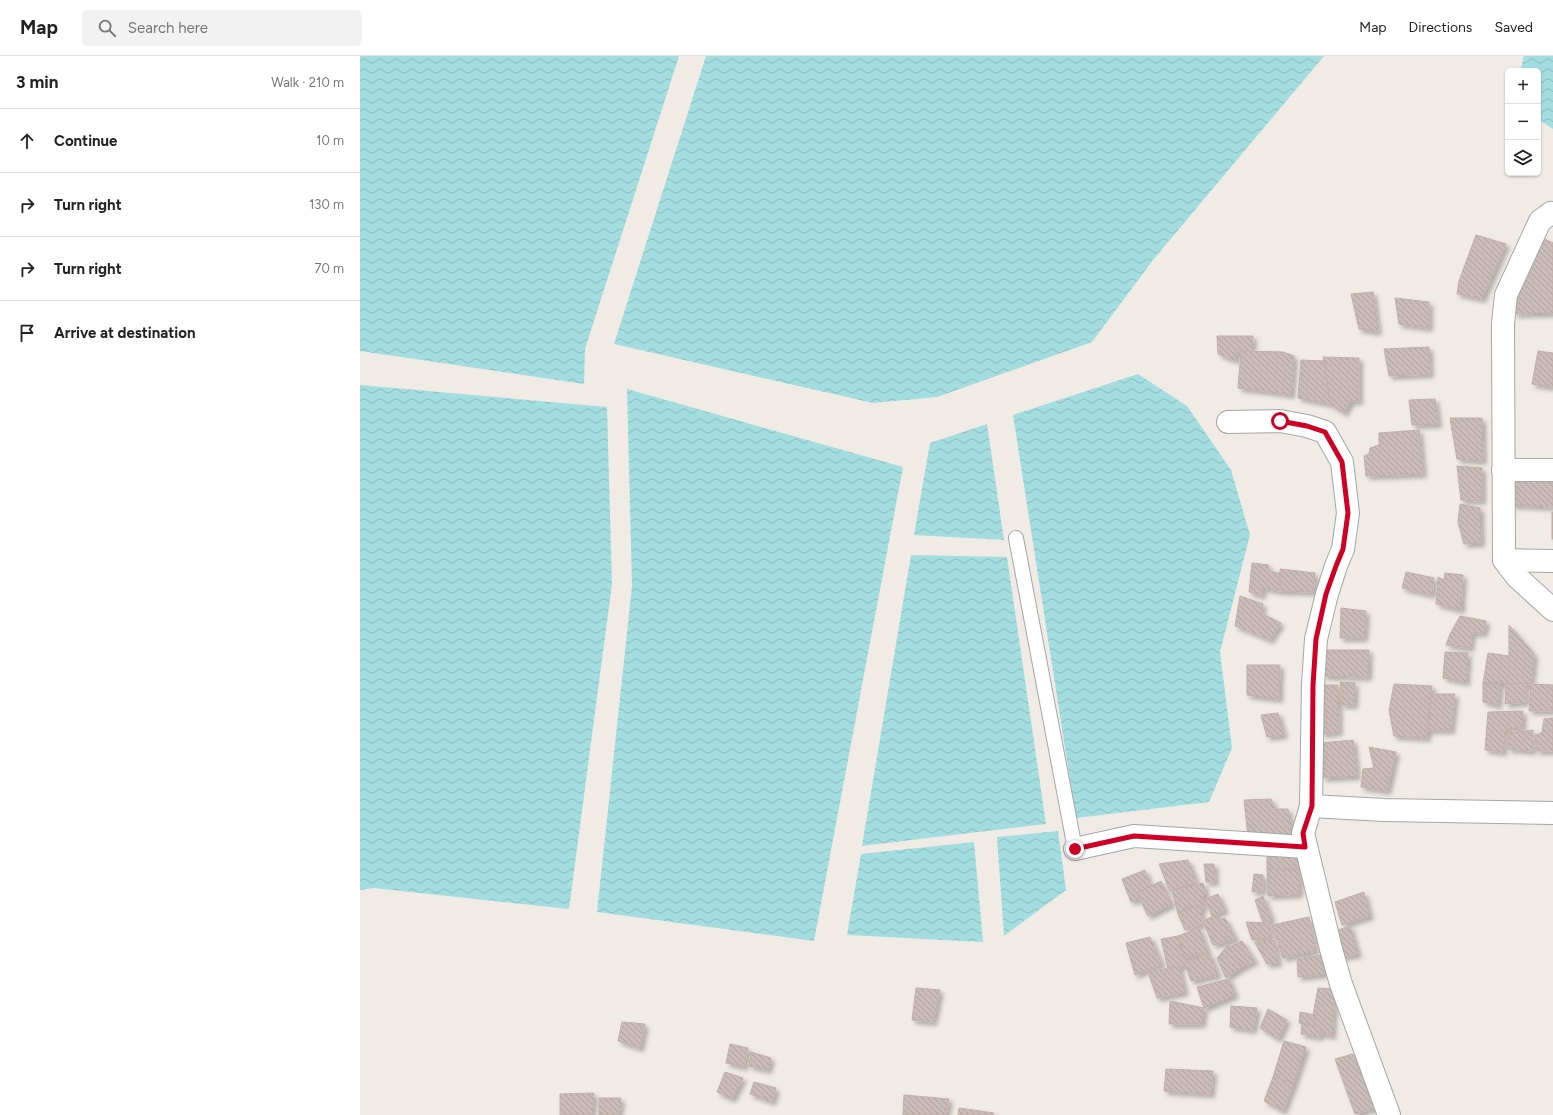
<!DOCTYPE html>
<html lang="en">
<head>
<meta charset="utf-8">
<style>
	body { margin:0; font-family:Figtree,sans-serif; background:#f2f2f2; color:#222 }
	.controls { position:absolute; right:12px; top:12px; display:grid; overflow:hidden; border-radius:6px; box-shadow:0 1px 3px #0004 }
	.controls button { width:36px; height:36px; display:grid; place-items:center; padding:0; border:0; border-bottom:1px solid #e0e0e0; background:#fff; color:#222; font:20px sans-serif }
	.stop { position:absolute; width:12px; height:12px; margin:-9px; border:3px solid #cf0025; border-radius:50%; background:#fff }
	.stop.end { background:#cf0025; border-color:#fff; box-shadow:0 1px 4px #0008 }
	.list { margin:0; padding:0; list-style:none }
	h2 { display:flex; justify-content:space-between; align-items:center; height:52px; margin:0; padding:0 16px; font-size:17px }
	h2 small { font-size:13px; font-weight:400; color:#767676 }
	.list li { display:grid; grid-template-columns:26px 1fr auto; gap:12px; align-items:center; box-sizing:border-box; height:64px; padding:0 16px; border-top:1px solid #e0e0e0 }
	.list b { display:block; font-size:15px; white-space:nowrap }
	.list em { font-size:13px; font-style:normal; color:#767676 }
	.icon { flex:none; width:22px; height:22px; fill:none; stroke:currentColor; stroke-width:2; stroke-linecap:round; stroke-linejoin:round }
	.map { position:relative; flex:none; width:1193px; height:1059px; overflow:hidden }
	header { display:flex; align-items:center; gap:24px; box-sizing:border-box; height:56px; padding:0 20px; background:#fff; border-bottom:1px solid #e0e0e0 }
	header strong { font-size:19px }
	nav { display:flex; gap:22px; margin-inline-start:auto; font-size:14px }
	.search { width:280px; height:36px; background:#f2f2f2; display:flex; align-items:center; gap:10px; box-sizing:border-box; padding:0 14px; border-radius:6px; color:#767676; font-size:15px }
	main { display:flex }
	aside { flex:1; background:#fff }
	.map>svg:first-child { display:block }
</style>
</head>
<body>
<header>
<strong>Map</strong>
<div class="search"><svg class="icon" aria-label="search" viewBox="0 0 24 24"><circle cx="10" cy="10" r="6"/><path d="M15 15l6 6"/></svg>Search here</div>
<nav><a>Map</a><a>Directions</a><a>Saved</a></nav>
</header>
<main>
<aside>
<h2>3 min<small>Walk · 210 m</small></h2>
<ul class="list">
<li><svg class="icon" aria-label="ahead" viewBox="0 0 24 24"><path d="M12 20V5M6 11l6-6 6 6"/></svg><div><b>Continue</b></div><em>10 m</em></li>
<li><svg class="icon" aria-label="right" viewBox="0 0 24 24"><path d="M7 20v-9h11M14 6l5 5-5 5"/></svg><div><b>Turn right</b></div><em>130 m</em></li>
<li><svg class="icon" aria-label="right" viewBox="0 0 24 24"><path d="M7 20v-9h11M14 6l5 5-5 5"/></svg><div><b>Turn right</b></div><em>70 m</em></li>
<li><svg class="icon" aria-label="arrive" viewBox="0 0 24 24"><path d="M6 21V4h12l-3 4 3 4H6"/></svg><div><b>Arrive at destination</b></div></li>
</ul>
</aside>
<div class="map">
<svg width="1193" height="1059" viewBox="0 0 1193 1059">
	<defs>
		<pattern id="water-waves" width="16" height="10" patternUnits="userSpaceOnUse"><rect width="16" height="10" fill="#a3dde0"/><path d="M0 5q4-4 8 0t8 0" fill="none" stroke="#8cbdc0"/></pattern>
		<pattern id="building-back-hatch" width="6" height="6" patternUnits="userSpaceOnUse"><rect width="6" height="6" fill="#c9bcb8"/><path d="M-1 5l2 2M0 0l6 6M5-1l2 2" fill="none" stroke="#aca19e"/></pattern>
		<filter id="shadow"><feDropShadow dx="3.5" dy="3.5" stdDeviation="2" flood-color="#0004"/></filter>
	</defs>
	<rect width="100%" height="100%" fill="#f1ebe5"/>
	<g fill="url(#water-waves)">
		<path d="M0,0H319L225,293L224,328L0,295Z"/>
		<path d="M346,0H964L793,204L732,286L577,341L513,347L254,288Z"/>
		<path d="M1164,0H1193V73L1178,63V15H1160Z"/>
		<path d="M778,318L827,350L871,414L890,479L860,596L872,692L849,746L716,762L653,359Z"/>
		<path d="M0,329L247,351L252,528L209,853L14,832L0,834Z"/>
		<path d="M267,333L543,411L454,885L237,856L272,530Z"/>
		<path d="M627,368L644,484L554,479L570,387Z"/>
		<path d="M551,499L647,501L686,768L502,790Z"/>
		<path d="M698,775L706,834L644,880L637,781Z"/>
		<path d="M614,786L623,886L487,879L501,798Z"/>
	</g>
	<g fill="url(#building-back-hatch)" stroke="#c3aea6" filter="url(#shadow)">
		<path d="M1116,179L1146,188L1122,243L1097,238L1099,225Z"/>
		<path d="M1180,181L1193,187V257L1154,258L1165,212Z"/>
		<path d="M1013,236L1018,276L999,273L991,238Z"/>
		<path d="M1035,242L1069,246V272L1039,268Z"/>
		<path d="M857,280H893L892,296L877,295L876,305L858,298Z"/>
		<path d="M1069,291L1070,318L1029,320L1024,293Z"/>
		<path d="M881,295L923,296L934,300L931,339L920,337L878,332Z"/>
		<path d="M1178,295L1193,297V331L1172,328Z"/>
		<path d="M963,301L999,302V345H991L984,357L970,348Z"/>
		<path d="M941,304L964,305L970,348L938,342Z"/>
		<path d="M1075,343L1078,368L1052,369L1049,344Z"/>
		<path d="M1090,362H1122L1123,405L1097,403Z"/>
		<path d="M1059,374L1063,418L1006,420L1004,400L1009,398L1010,392L1019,389V377Z"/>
		<path d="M1097,410L1122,412V445L1101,444Z"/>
		<path d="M1157,418L1193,419V451L1151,449Z"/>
		<path d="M1100,448L1120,452L1121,487L1104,488L1098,466Z"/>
		<rect x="1192" y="456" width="1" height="27"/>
		<path d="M892,507L909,509L908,515L920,517V535L902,532V540L889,536Z"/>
		<path d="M920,513L955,517L953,536L920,535Z"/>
		<path d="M1046,516L1074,522L1072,539L1042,532Z"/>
		<path d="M1085,517L1103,519L1101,554L1076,548L1078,521L1084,524Z"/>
		<path d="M880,540L903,548L901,557L921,567L910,584L875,570Z"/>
		<path d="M981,552L1006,555L1004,582H980Z"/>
		<path d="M1100,560L1126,565L1124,577H1112L1110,592L1086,589L1090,578Z"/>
		<path d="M1149,569L1174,598L1171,628L1123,627L1128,597L1149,600Z"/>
		<path d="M965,594H1009L1008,621L963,620Z"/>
		<path d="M1085,596L1108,597L1106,626L1083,622Z"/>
		<path d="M887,609H920L919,643L887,639Z"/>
		<path d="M980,626L995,627L994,649H982Z"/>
		<path d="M1123,627L1140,628L1138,649L1123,646Z"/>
		<path d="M1166,627V646L1145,648L1146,628Z"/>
		<path d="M1034,628L1072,630L1067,682L1034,680L1029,654Z"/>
		<path d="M1171,628L1193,629V655H1169Z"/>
		<path d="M959,629H978L979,676L962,678Z"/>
		<path d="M1071,638H1095L1091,674H1068Z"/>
		<path d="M1163,655L1162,672L1146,673L1143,696L1125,694L1128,656Z"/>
		<path d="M918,657L924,679L907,681L901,659Z"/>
		<path d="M1193,662V695H1177L1175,680L1182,676L1184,663Z"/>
		<path d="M1173,674V695L1148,693V677Z"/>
		<path d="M993,684L997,720L963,722L960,687Z"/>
		<path d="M1009,691L1036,696L1027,735L1001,731L1003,713L1014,712Z"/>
		<path d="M911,743L915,753H928L933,784L888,781L884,744Z"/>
		<path d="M941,799L940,814L907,812V801Z"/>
		<path d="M828,804L837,827L810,835L799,808Z"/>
		<path d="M844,808H854L855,826H846Z"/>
		<path d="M907,812L940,814L939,838L908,840Z"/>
		<path d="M785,814L791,830L777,837L780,842L771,846L762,823Z"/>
		<path d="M894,818L903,819V835L892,836Z"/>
		<path d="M801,825L812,848L788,860L777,837Z"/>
		<path d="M843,827L846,838L843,841L844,852L829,851L818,858L812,834Z"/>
		<path d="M1004,836L1010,860L982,869L975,846Z"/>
		<path d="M858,838L865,854L852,860L845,843Z"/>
		<path d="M903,840L912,864L903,867L895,844Z"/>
		<path d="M829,851L841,852L842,868L825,874L818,858Z"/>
		<path d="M855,859L858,864L865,862L876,883L853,889L843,865Z"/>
		<path d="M949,861L956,895L923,902L912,869Z"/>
		<path d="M886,866L909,867L912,881L892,884Z"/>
		<path d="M990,870L998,898L976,902L970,877Z"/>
		<path d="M839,872L848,896L825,903L818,880Z"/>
		<path d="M818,880L826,909L808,912L801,883Z"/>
		<path d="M790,881L802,908L775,919L766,887Z"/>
		<path d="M915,884L918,907L907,908L895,887Z"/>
		<path d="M882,885L895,905L882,911L869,891Z"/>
		<path d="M868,889L882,911L866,922L857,902Z"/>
		<path d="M850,898L858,919L831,925L825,907Z"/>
		<path d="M962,899L965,918L938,921L937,903Z"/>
		<path d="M819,910L825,936L797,942L788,916Z"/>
		<path d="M869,923L875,939L844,952L837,931Z"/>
		<path d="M556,932L580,934L573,966L552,964Z"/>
		<path d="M958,932L975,933L972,980L960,977V971L953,970L955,959H953Z"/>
		<path d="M810,945L844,952L842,968H809Z"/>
		<path d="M871,950L897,952L893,974L870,971Z"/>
		<path d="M908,953L927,964L918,983L900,972Z"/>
		<path d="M940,956L955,959L953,970L939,967Z"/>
		<path d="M262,966L285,968L280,992L258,985Z"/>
		<path d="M942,967L960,971V981L941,978Z"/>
		<path d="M924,985L946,991L934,1027L913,1021Z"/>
		<path d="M370,988L388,992L384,1011L366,1007Z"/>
		<path d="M391,996L411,1002L408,1014L389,1010Z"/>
		<path d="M993,998L1015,1052L995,1058L975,1003Z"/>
		<path d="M806,1013L853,1015L851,1038L804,1035Z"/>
		<path d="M365,1016L383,1022L372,1043L357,1036Z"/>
		<path d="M913,1021L934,1027L923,1055L904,1045Z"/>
		<path d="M394,1026L416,1032L412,1046L390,1038Z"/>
		<path d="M234,1037L232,1059H200V1038Z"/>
		<path d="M544,1039L589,1043L586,1059H543Z"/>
		<path d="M239,1042H261L259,1059H239Z"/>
		<path d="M599,1052L634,1057L633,1059H598Z"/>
	</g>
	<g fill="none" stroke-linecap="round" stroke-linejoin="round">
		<defs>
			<path id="lane" d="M656,482L715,793"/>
			<g id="street">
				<path d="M1193,158L1191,157L1180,165L1146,239L1143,268L1144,504L1157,521L1193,554"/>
				<path d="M868,366L920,365L947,370L965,376L982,406L988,457L983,493L976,510L967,538L956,583L953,629L951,750L943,777L971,893L981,928L1029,1059"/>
				<path d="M1143,414H1193"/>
				<path d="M1144,504L1193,505"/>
				<path d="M951,750L1024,754L1193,757"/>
				<path d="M715,793L774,780L945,791"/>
			</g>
		</defs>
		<use href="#lane" stroke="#a6a6a6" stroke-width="16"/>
		<use href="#street" stroke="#a6a6a6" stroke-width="24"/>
		<use href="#lane" stroke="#fff" stroke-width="14"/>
		<use href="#street" stroke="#fff" stroke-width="22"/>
	</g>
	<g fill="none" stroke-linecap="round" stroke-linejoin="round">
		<path stroke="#cf0025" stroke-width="5" d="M715,793L774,780L945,791L943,777L952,750L953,629L956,583L966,538L976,510L983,493L988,457L982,406L965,376L947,370L920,365"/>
	</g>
</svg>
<div class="controls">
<button>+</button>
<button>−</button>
<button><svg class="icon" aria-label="layers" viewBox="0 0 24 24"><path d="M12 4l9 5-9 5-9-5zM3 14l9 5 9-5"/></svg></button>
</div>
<div class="stop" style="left:920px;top:365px"></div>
<div class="stop end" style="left:715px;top:793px"></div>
</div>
</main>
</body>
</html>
